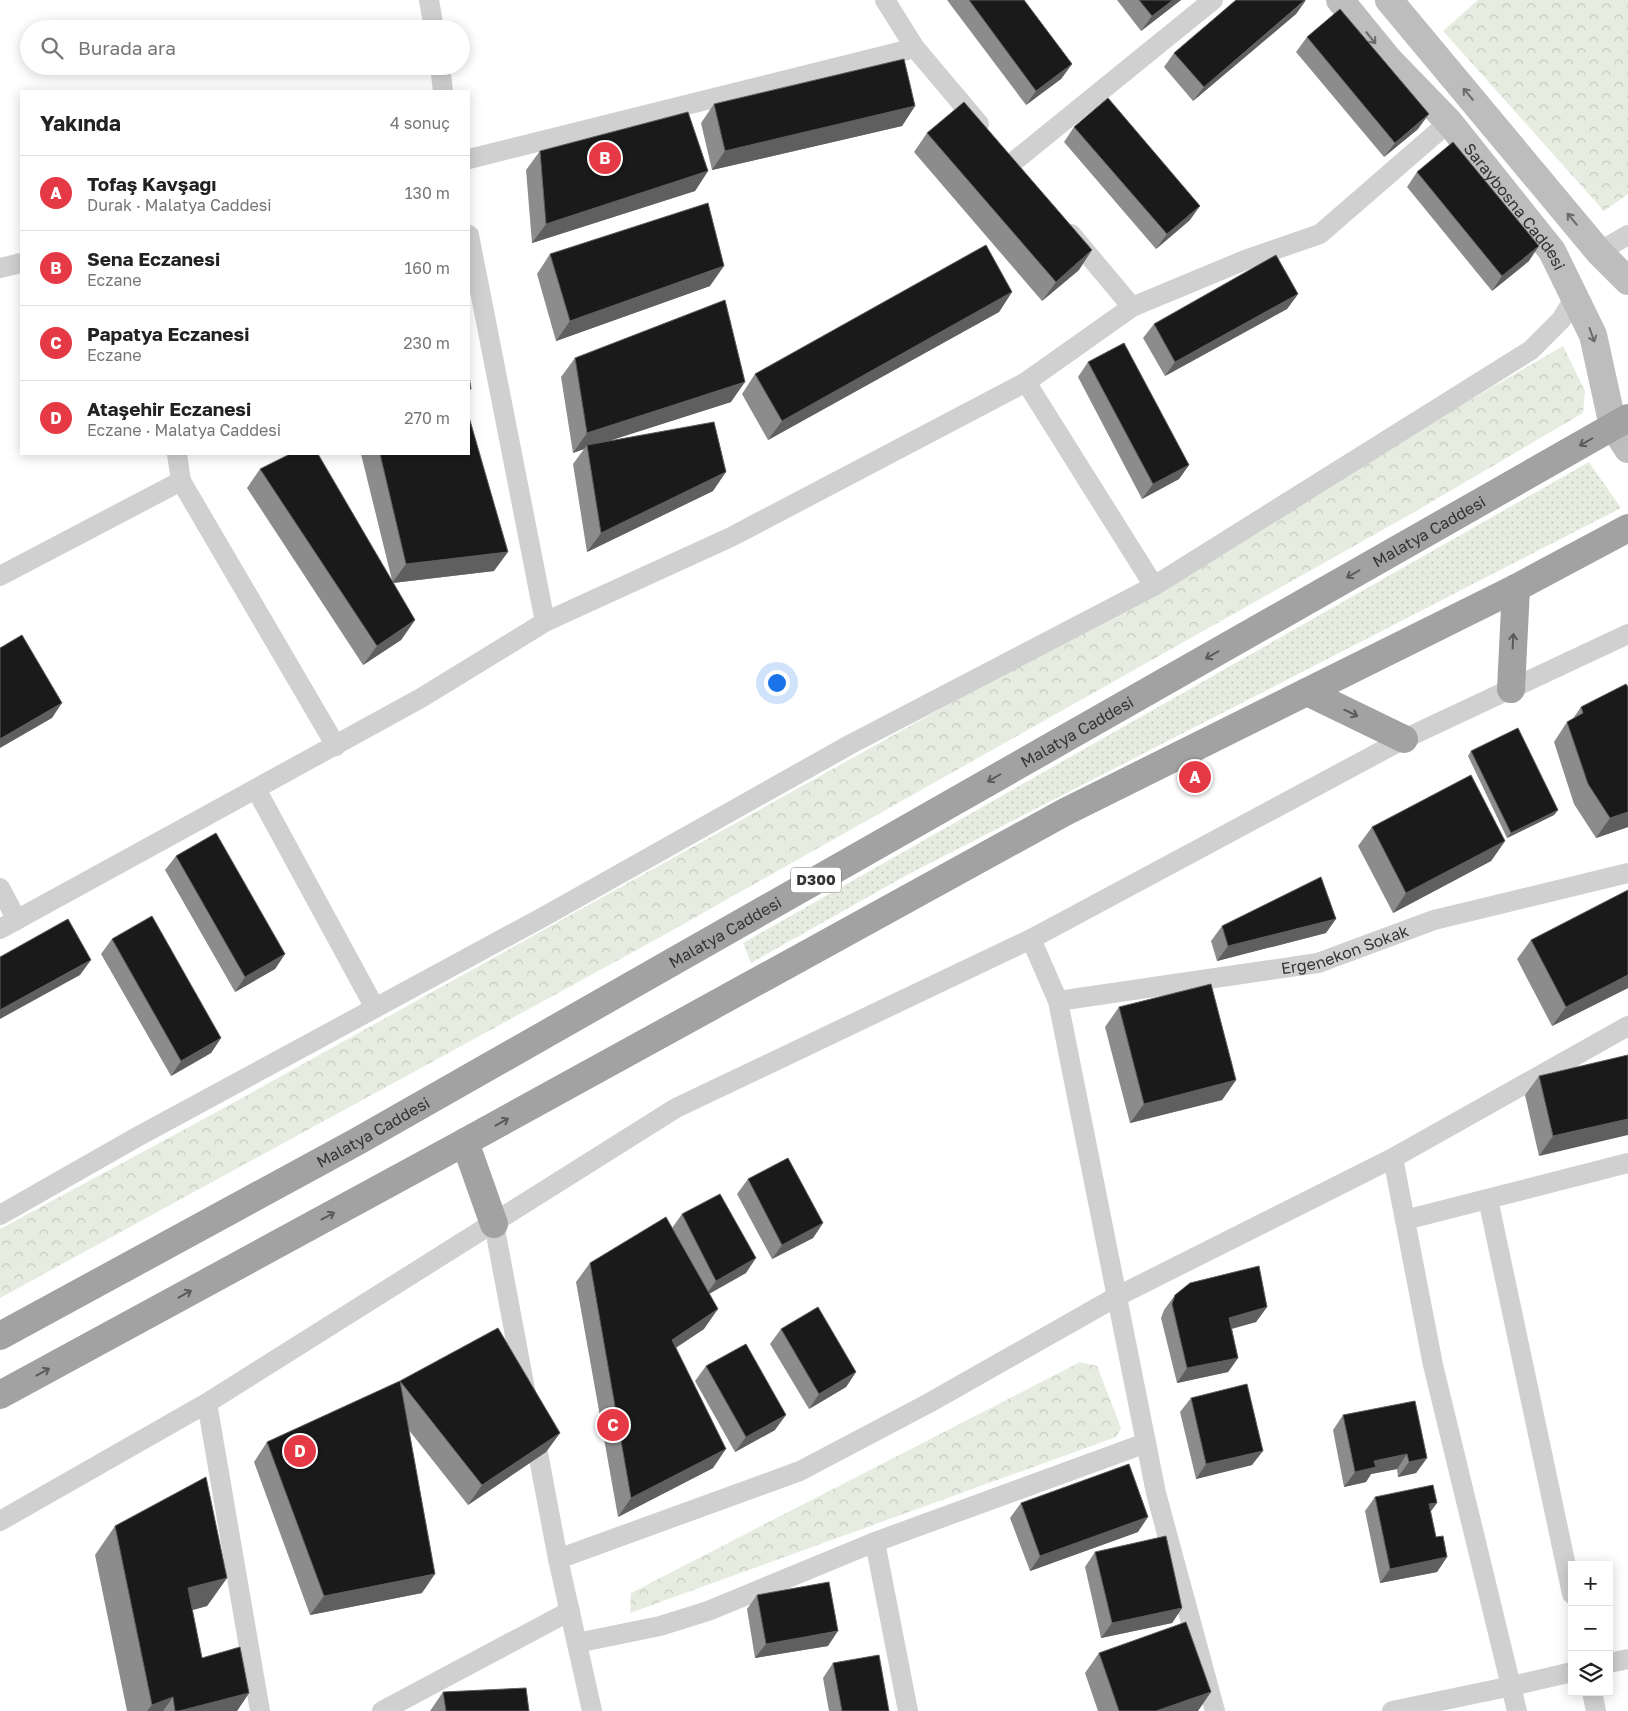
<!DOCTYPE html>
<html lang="tr">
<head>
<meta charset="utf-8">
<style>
	body { margin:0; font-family:"Golos Text",sans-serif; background:#f2f2f2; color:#222 }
	.controls { position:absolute; right:15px; bottom:15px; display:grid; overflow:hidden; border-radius:0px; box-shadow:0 2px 12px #0003 }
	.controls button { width:45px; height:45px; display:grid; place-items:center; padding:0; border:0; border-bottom:1px solid #e0e0e0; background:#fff; color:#222; font:25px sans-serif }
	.you { position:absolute; left:776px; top:682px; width:18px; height:18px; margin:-12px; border:4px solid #fff; border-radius:50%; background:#1a73e8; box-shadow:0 0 0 8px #1a73e833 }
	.badge { display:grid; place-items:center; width:32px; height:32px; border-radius:50%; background:#e63946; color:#fff; font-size:16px; font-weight:700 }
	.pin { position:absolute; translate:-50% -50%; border:2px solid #fff; box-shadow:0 1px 5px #0006 }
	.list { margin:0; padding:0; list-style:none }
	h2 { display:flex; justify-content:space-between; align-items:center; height:65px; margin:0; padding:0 20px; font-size:21px }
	h2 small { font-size:16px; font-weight:400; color:#767676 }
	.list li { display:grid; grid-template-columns:32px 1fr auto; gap:15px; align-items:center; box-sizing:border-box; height:75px; padding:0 20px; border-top:1px solid #e0e0e0 }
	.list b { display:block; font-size:19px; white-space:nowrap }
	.list p { margin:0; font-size:16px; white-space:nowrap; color:#767676 }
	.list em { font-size:16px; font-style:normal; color:#767676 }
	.icon { flex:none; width:28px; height:28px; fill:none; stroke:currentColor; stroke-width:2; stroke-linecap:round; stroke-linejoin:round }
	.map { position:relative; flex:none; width:1628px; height:1711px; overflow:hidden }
	.search { position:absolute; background:#fff; box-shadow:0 2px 12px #0003; left:20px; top:20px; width:450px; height:55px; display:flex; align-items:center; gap:12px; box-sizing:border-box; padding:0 18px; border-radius:28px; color:#767676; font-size:19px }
	.panel { position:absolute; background:#fff; box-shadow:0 2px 12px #0003; left:20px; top:90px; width:450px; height:365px; border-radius:0px }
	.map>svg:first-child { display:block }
</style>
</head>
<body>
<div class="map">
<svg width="1628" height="1711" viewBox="0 0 1628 1711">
	<defs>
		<pattern id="grass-dots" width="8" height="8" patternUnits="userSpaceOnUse" patternTransform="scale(1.25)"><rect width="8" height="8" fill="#e6ecdf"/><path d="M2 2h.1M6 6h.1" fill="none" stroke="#c6cbc0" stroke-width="1.8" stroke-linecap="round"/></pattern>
		<pattern id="park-crowns" width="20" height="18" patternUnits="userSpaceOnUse" patternTransform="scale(1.25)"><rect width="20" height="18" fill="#e6ecdf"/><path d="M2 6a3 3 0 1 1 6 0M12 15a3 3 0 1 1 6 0" fill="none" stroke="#c6cbc0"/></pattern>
	</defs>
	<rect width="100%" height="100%" fill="#fff"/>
	<path fill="url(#grass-dots)" d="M1589,462L1621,508L907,875L751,963L743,943Z"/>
	<g fill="url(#park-crowns)">
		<path d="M1478,0H1628V194L1604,211L1443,31Z"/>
		<path d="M1563,346L1585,391L1583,413L1409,515L655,940L0,1298V1229L224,1108L953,702Z"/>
		<path d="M1080,1362L1097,1366L1121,1428L1116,1437L630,1613L631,1593Z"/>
	</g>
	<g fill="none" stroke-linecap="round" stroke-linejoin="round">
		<g stroke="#d0d0d0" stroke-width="20">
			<path d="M429,0L434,29"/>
			<path d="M885,0L915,48L979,124"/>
			<path d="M440,66L443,91"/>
			<path d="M469,159L915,48"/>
			<path d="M1012,163L1213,0"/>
			<path d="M1071,234L1132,307"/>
			<path d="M469,235L545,622"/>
			<path d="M1599,252L1628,235"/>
			<path d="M0,268L21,263"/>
			<path d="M1026,382L1154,586"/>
			<path d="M177,454L181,481"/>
			<path d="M0,576L181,481L336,746"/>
			<path d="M256,789L375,1008"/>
			<path d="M0,888L17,920"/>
			<path d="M0,929L421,698L545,622L731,537L1026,382L1132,307L1245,260L1320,234L1449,122"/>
			<path d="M1031,939L1058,1001L1156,1493L1215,1711"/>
			<path id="s1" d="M1058,1001L1318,963L1434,920L1628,873"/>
			<path d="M1393,1158L1433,1365L1517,1711"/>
			<path d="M1488,1199L1572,1594"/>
			<path d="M0,1215L137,1137L545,916L851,744L1154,586L1531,350L1561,320L1575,297"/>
			<path d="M1405,1220L1628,1163"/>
			<path d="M494,1224L526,1394"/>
			<path d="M207,1403L260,1711"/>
			<path d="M534,1432L558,1559L592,1711"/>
			<path d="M0,1521L207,1403L676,1108L1031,939L1404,739L1628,634"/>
			<path d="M875,1542L908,1711"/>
			<path d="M558,1559L800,1471L929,1403L1116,1297L1393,1158L1628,1026"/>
			<path d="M577,1643L660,1626L708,1611L875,1542L1146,1443"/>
			<path d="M1609,1663L1628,1659"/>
			<path d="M1592,1692L1596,1711"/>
			<path d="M382,1711L570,1611"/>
			<path d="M1392,1711L1512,1686L1572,1672"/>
		</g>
		<g stroke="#bdbdbd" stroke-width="28">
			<path id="s2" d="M1340,0L1389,60L1449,122L1552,251L1593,335L1613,426L1628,449"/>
			<path d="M1389,0L1599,252L1628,281"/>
		</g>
		<g stroke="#a2a2a2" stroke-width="28">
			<path d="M1511,689L1516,588"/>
			<path d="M1307,692L1404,739"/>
			<path d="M465,1142L494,1224"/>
			<path id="s3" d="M0,1336L358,1141L1628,418"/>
			<path d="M0,1395L465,1142L1065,812L1516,588L1628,528"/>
		</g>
	</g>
	<g fill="#8c8c8c">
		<path d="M947,0H1024L1072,64L1061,79L1026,105Z"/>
		<path d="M1117,0H1181L1141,31Z"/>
		<path d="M1306,0L1296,14L1193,101L1164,67L1174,53Z"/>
		<path d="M1307,37L1418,129L1384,157L1296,52Z"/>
		<path d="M714,104L915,106L902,126L712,170L701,123Z"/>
		<path d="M1074,127L1190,220L1156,249L1064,142Z"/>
		<path d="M927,133L1079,270L1042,301L914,152Z"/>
		<path d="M540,151L708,171L695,191L532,243L526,170Z"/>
		<path d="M1417,172L1529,261L1492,291L1407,187Z"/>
		<path d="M550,254L710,286L556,341L537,274Z"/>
		<path d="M1012,292L999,312L768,440L742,394L755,374Z"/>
		<path d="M1298,294L1287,309L1165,376L1143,338L1154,324Z"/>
		<path d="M575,358L731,402L611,440L713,491L587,552L573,464L584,449L573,453L561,377Z"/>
		<path d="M1088,362L1189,465L1179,479L1142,499L1078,377Z"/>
		<path d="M361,454H469L494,571L393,583L415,620L401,640L363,665L247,488L260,469L392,580Z"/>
		<path d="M1628,687V827L1596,838L1574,804L1554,742L1567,722L1572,720L1581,707Z"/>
		<path d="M1471,751L1558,810L1554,815L1507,838L1468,756Z"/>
		<path d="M1372,827L1505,841L1491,861L1393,913L1358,846Z"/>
		<path d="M176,856L285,954L275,969L235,992L165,870Z"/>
		<path d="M1222,926L1326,933L1217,961L1211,941Z"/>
		<path d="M112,939L221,1038L211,1053L171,1076L101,954Z"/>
		<path d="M1531,940L1628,988L1552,1026L1517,959Z"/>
		<path d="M1119,1007L1236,1080L1222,1100L1130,1123L1105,1027Z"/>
		<path d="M1628,1055L1539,1156L1525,1095L1539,1076Z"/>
		<path d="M748,1179L823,1223L813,1238L772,1259L737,1194Z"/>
		<path d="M682,1214L746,1273L709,1294L704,1329L676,1348L713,1468L618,1517L576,1282L590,1263L672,1228Z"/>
		<path d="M1175,1295L1267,1307L1256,1322L1232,1329L1238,1358L1228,1372L1177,1383L1161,1318L1164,1310Z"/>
		<path d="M781,1329L856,1372L846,1387L809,1409L770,1344Z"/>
		<path d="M706,1366L775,1430L735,1452L695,1381Z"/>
		<path d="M400,1381L560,1433L546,1452L468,1505L408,1429L422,1593L310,1615L254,1462L267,1442Z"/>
		<path d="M1191,1398L1252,1465L1196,1479L1180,1412Z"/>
		<path d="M1343,1415L1427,1458L1416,1473L1398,1477L1397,1469L1371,1474L1366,1482L1344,1487L1333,1430Z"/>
		<path d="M1375,1497L1430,1512L1436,1537L1447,1557L1437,1572L1380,1583L1365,1511Z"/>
		<path d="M1021,1503L1138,1532L1030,1571L1010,1518Z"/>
		<path d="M115,1526L227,1578L207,1606L192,1610L202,1658L249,1693L237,1711H127L95,1555Z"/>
		<path d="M1095,1552L1182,1608L1172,1623L1101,1638L1085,1567Z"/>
		<path d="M757,1595L828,1646L755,1658L747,1609Z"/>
		<path d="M1099,1653L1198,1711H1098L1085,1673Z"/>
		<path d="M833,1663L889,1711H829L823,1678Z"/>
		<path d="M443,1692L529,1711H430Z"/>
	</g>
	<g fill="#5f5f5f">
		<path d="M1173,0H1181L1141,31L1152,16Z"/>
		<path d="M1306,0L1296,14L1193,101L1204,87Z"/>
		<path d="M1072,64L1061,79L1026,105L1036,91Z"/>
		<path d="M915,106L902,126L712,170L725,151Z"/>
		<path d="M1429,114L1418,129L1384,157L1395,143Z"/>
		<path d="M708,171L695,191L532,243L546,224Z"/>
		<path d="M1200,206L1190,220L1156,249L1167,234Z"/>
		<path d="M1539,246L1529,261L1492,291L1502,276Z"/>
		<path d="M1092,250L1079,270L1042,301L1056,282Z"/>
		<path d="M724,266L710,286L556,341L570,321Z"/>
		<path d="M1012,292L999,312L768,440L782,421Z"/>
		<path d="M1298,294L1287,309L1165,376L1175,362Z"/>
		<path d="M745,382L731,402L587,448V445L584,449L573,453L587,433Z"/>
		<path d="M1189,465L1179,479L1142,499L1153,484Z"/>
		<path d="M726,472L713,491L587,552L601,533Z"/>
		<path d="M508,552L494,571L392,583L406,564Z"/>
		<path d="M415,620L401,640L363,665L377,646Z"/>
		<path d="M62,703L52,718L0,748V739Z"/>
		<path d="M1558,810L1554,815L1507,838L1511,833Z"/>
		<path d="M1628,812V827L1596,838L1610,818Z"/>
		<path d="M1505,841L1491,861L1393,913L1406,893Z"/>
		<path d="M1336,919L1326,933L1217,961L1228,946Z"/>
		<path d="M285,954L275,969L235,992L245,977Z"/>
		<path d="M91,960L80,975L0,1019V1010Z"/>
		<path d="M1628,975V988L1552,1026L1566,1007Z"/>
		<path d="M221,1038L211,1053L171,1076L181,1061Z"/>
		<path d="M1236,1080L1222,1100L1130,1123L1144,1104Z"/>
		<path d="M1628,1119V1135L1539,1156L1553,1136Z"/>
		<path d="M823,1223L813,1238L772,1259L782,1245Z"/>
		<path d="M756,1258L746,1273L705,1296L716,1281Z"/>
		<path d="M1267,1307L1256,1322L1219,1332L1229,1318Z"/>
		<path d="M718,1309L704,1329L658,1359L672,1340Z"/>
		<path d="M1238,1358L1228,1372L1177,1383L1187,1368Z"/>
		<path d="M856,1372L846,1387L809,1409L819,1394Z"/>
		<path d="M786,1415L775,1430L735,1452L746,1437Z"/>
		<path d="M560,1433L546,1452L468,1505L482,1485Z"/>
		<path d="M726,1449L713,1468L618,1517L631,1498Z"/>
		<path d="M1263,1451L1252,1465L1196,1479L1206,1464Z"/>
		<path d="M1407,1454L1397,1469L1371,1474L1366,1482L1344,1487L1355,1472L1374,1461Z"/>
		<path d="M1427,1458L1416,1473L1398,1477L1409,1462Z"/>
		<path d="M1437,1503L1426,1518L1429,1504Z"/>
		<path d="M1148,1517L1138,1532L1030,1571L1040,1556Z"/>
		<path d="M1447,1557L1437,1572L1380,1583L1390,1569Z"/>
		<path d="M435,1574L422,1593L310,1615L324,1596Z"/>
		<path d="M227,1578L207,1606L168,1617L188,1588Z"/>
		<path d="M1182,1608L1172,1623L1101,1638L1112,1623Z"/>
		<path d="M838,1631L828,1646L755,1658L766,1644Z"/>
		<path d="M1211,1692L1198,1711H1156Z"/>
		<path d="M249,1693L237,1711H179Z"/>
		<path d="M173,1697L163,1711H147L152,1705Z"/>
	</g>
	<g fill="#1a1a1a" stroke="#5f5f5f">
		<path d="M969,0H1024L1072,64L1036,91Z"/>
		<path d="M1139,0H1173L1152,16Z"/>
		<path d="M1236,0H1305L1204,87L1174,53Z"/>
		<path d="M1340,9L1429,114L1395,143L1307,37Z"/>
		<path d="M904,59L915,106L725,151L714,104Z"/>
		<path d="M1108,98L1200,206L1167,234L1074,127Z"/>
		<path d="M964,102L1092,250L1056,282L927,133Z"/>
		<path d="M688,112L708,171L546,224L540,151Z"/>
		<path d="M1453,142L1539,246L1502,276L1417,172Z"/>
		<path d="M708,203L724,266L570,321L550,254Z"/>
		<path d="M986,245L1012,292L782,421L755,374Z"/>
		<path d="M1276,255L1298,294L1175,362L1154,324Z"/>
		<path d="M725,300L745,382L587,433L575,358Z"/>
		<path d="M1124,343L1189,465L1153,484L1088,362Z"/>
		<path d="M469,376L471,389H469Z"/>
		<path d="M469,417L508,552L406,564L380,454H469Z"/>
		<path d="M714,422L726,472L601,533L587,445Z"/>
		<path d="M290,454H318L415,620L377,646L260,469Z"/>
		<path d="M22,635L62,703L0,739V648Z"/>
		<path d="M1626,684L1628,687V812L1610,818L1588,784L1567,722L1583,713L1581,707Z"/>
		<path d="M1518,728L1558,810L1511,833L1471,751Z"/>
		<path d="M1471,775L1505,841L1406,893L1372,827Z"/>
		<path d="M216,833L285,954L245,977L176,856Z"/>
		<path d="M1321,877L1336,919L1228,946L1222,926Z"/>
		<path d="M1628,890V975L1566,1007L1531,940Z"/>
		<path d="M152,916L221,1038L181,1061L112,939Z"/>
		<path d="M68,919L91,960L0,1010V957Z"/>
		<path d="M1211,984L1236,1080L1144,1104L1119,1007Z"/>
		<path d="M1628,1055V1119L1553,1136L1539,1076Z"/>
		<path d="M788,1158L823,1223L782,1245L748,1179Z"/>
		<path d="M720,1194L756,1258L716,1281L682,1214Z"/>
		<path d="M666,1217L718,1309L672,1340L726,1449L631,1498L590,1263Z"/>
		<path d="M1259,1266L1267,1307L1229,1318L1238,1358L1187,1368L1172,1304L1175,1295L1190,1283Z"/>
		<path d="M818,1307L856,1372L819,1394L781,1329Z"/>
		<path d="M498,1328L560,1433L482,1485L400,1381Z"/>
		<path d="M746,1344L786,1415L746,1437L706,1366Z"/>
		<path d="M400,1381L435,1574L324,1596L267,1442Z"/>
		<path d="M1247,1384L1263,1451L1206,1464L1191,1398Z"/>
		<path d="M1415,1401L1427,1458L1409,1462L1407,1454L1374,1461L1376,1467L1355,1472L1343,1415Z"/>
		<path d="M1129,1464L1148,1517L1040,1556L1021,1503Z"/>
		<path d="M206,1477L227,1578L188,1588L202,1658L240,1647L249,1693L179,1711H175L173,1697L152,1705L115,1526Z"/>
		<path d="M1433,1485L1437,1503L1429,1504L1436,1537L1443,1536L1447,1557L1390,1569L1375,1497Z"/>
		<path d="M1166,1536L1182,1608L1112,1623L1095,1552Z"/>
		<path d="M829,1582L838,1631L766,1644L757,1595Z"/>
		<path d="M1186,1622L1211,1692L1156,1711H1119L1099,1653Z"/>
		<path d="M879,1655L889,1711H842L833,1663Z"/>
		<path d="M526,1688L529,1711H446L443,1692Z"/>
	</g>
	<defs><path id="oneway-shaft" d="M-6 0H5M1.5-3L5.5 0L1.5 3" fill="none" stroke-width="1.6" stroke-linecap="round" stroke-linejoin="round" transform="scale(1.25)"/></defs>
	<g stroke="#6a6a6a">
		<use href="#oneway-shaft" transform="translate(1371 38) rotate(51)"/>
		<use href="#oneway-shaft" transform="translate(1468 94) rotate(-130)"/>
		<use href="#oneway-shaft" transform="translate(1572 219) rotate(-130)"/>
		<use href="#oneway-shaft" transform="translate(1592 335) rotate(70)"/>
	</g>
	<g stroke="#5a5a5a">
		<use href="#oneway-shaft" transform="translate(1586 442) rotate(150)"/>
		<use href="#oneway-shaft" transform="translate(1353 574) rotate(150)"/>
		<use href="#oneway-shaft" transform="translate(1513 641) rotate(-87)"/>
		<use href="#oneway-shaft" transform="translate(1212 655) rotate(150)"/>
		<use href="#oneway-shaft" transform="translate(1351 713) rotate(26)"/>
		<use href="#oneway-shaft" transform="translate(994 778) rotate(150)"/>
		<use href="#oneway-shaft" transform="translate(502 1122) rotate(-29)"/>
		<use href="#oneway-shaft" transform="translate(328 1216) rotate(-28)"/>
		<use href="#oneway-shaft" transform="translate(185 1294) rotate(-29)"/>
		<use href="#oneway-shaft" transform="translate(43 1372) rotate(-29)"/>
	</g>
	<g text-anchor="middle" stroke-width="5" stroke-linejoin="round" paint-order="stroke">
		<rect fill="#fff" stroke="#707070" stroke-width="1" x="791" y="867.5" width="50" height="25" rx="4"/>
		<g font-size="15" font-weight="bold" fill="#333">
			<text x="816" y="885">D300</text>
		</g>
		<g font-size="16" fill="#333" stroke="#fff">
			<text dy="6" stroke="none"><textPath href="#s2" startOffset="271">Saraybosna Caddesi</textPath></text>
			<text dy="6" stroke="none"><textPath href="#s3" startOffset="1640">Malatya Caddesi</textPath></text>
			<text dy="6" stroke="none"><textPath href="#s3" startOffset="1235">Malatya Caddesi</textPath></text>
			<text dy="6" stroke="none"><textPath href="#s3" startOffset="830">Malatya Caddesi</textPath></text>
			<text dy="6" stroke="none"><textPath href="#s1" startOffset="292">Ergenekon Sokak</textPath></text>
			<text dy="6" stroke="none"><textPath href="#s3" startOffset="425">Malatya Caddesi</textPath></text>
		</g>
	</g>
</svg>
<div class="controls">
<button>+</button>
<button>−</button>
<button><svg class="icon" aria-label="layers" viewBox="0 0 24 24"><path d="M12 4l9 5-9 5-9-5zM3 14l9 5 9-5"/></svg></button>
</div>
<div class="you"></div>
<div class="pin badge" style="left:1195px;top:777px">A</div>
<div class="pin badge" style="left:605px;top:158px">B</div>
<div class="pin badge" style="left:613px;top:1425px">C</div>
<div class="pin badge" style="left:300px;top:1451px">D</div>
<div class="search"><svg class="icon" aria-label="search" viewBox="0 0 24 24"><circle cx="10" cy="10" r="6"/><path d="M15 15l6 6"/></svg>Burada ara</div>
<section class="panel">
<h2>Yakında<small>4 sonuç</small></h2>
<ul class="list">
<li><span class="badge">A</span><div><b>Tofaş Kavşağı</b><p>Durak · Malatya Caddesi</p></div><em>130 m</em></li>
<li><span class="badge">B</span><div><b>Sena Eczanesi</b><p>Eczane</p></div><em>160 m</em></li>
<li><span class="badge">C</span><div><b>Papatya Eczanesi</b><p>Eczane</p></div><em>230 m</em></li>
<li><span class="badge">D</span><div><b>Ataşehir Eczanesi</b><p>Eczane · Malatya Caddesi</p></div><em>270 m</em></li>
</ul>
</section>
</div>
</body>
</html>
